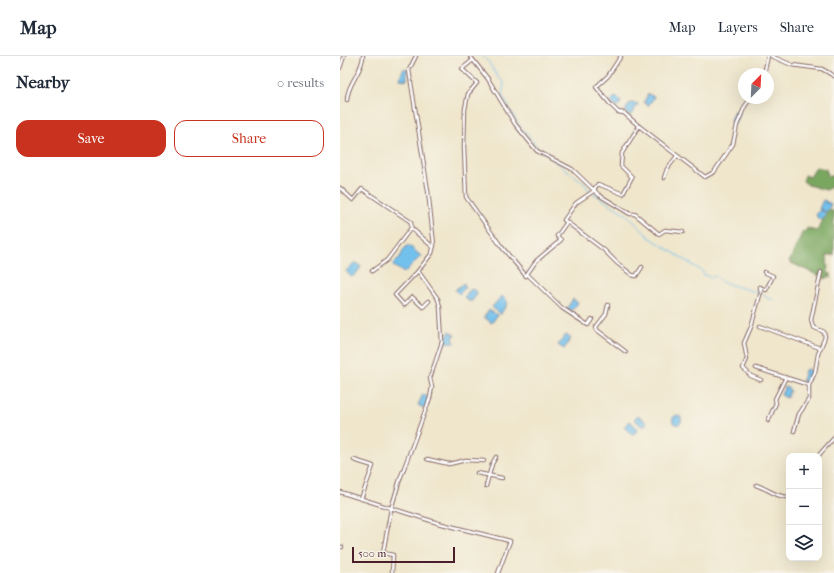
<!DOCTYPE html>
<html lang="en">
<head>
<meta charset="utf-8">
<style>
	body { margin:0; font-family:"IM FELL French Canon",serif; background:#f6f6f7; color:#1f2937 }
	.controls { position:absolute; right:12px; bottom:12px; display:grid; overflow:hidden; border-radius:8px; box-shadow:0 4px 16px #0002 }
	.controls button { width:36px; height:36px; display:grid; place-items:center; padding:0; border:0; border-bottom:1px solid #e0e1e3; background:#fff; color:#1f2937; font:20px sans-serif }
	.compass { position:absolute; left:398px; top:12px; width:36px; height:36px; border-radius:50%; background:#fff; box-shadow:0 4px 16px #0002; rotate:24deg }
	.scale { position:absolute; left:12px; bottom:10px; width:103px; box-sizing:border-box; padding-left:4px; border:2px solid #4a1f2b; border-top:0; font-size:11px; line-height:14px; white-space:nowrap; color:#4a1f2b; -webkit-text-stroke:3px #f7f3e8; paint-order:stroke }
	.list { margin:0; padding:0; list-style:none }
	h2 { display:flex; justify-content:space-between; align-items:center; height:52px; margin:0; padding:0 16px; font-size:17px }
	h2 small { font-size:13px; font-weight:400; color:#747a83 }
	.actions { display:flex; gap:8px; padding:12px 16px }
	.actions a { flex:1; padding:9px 0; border:1px solid #c8321e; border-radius:12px; text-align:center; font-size:14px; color:#c8321e }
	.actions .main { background:#c8321e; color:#fff }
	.icon { flex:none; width:22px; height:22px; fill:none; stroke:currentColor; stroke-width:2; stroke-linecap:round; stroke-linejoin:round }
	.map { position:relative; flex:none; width:494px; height:517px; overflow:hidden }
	header { display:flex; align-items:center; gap:24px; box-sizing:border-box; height:56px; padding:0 20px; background:#fff; border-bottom:1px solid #e0e1e3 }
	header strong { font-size:19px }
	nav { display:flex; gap:22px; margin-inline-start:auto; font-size:14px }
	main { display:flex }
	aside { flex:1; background:#fff }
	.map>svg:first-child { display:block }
</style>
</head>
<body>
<header>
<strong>Map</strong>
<nav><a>Map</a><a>Layers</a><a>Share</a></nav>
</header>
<main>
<aside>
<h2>Nearby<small>0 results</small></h2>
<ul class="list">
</ul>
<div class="actions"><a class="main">Save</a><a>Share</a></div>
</aside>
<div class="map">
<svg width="494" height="517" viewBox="0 0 494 517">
	<rect width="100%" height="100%" fill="#f7f3e8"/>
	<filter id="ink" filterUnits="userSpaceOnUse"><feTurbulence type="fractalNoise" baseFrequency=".025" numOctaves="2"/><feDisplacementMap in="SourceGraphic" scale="8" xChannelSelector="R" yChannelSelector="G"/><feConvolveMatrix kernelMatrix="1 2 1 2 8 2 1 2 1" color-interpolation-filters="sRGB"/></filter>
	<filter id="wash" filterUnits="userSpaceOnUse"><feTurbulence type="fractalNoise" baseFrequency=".012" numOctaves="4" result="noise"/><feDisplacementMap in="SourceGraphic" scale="16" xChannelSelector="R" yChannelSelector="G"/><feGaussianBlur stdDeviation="0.9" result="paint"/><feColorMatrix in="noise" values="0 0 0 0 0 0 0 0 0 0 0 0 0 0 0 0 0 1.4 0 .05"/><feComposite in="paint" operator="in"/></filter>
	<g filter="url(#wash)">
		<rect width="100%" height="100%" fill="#efe6cc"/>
		<g fill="#7aa761" stroke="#626346">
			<path d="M476,111L486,113L487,120L494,119V132L491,131L486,134L468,129L463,125L465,119L470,121Z"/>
			<path d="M488,153L494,156V199H487L488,217L491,218V221H487L486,223L449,206L463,175L465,176L467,172L476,175L479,172Z"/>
		</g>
		<g fill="#72c1ed" stroke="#5e708c">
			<path d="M63,13H67V24L60,23Z"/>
			<path d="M308,38L314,41L308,50L304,46Z"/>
			<circle cx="276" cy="46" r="4.5"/>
			<path d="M290,47L298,48L290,60L286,57V53Z"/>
			<path d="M394,55L400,57L395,68L390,65Z"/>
			<path d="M483,144L486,145V148L487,146L491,148L487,156L479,153Z"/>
			<circle cx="481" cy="159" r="4.5"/>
			<path d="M68,189L81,200L64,217L52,209C56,205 62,201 63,194Z"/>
			<path d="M15,206L21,211L15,219L11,221L6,215Z"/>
			<path d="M124,227L125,232L119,238L115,234Z"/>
			<path d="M131,233L136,235L137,238L132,245H129L124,242Z"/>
			<path d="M162,240L167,245V248L160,259L152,251Z"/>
			<path d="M233,243L238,247L231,255L227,252Z"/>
			<path d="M149,254L157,259L152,267L144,261Z"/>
			<path d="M110,275L115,279L113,282L115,287L105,286V284Z"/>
			<path d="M226,279L231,282L224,293L218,289Z"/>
			<path d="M468,313L471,317L466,326L462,325L465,314Z"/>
			<path d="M445,330L450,334L447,342L441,339Z"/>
			<path d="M83,338L87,341L88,345L84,352L78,349Z"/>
			<path d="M298,359L307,367L303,371L294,363Z"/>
			<circle cx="337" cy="364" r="4.5"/>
			<path d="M290,365L298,374L292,379L284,371Z"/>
		</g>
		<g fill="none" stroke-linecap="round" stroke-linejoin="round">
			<g stroke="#72c1ed" stroke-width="1">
				<path d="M142,0L148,5L157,20L164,27L162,39L179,69L202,96L206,98"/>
				<path d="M213,104L243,126L250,135"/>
				<path d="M253,137L287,159L309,181L362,215L364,219L372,221L376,220L382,226L422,238L429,243H433"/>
			</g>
		</g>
	</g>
	<g filter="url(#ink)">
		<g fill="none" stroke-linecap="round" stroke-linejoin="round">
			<defs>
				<g id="minor">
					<path d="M130,0L148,23L175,68L197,95L232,113L259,139L290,158H295L319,178L325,174L343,176"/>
					<path d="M281,0L268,20L256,31L271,49L278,56L284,57L299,70"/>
					<path d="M431,0L452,9L482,13L494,20"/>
					<path d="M133,4L122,13L137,27L128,38L125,53L124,91L126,141L161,190L186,220"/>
					<path d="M0,12L4,0"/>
					<path d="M424,18L428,0"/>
					<path d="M7,44C7,28 23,15 23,0"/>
					<path d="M324,122L327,113L337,100"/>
					<path d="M0,132L13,144L22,133L71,166V172L93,191"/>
					<path d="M254,133L258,128L283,138L292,121L281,110L282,97L299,70L365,121L374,116L393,88L397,69L405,50L411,42"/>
					<path d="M255,134L236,147L224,164L264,194L277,207L292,219L296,220L302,211"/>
					<path d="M227,166L217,180L221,184L196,205L187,218L222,252L248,269L252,263"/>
					<path d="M32,215L47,204L71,172"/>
					<path d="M78,215L55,239L64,249L72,241L83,251L89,245"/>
					<path d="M421,237L420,231L426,234L433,220L424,216"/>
					<path d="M420,239L411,271L404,287L407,303L403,312L411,320L421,324"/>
					<path d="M268,249L266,258L256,271L257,274L286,296"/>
					<path d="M420,270L480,292"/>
					<path d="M416,312L469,329"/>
					<path d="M428,365L436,347L435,343L445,323"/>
					<path d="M454,375L459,358L469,343V329L475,316L478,298L485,281L484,276L473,271L471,264L481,216"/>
					<path d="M478,400L494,382"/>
					<path d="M87,403L109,408L126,404L144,405"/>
					<path d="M14,404L33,410L21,443"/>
					<path d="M137,417L162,422"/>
					<path d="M416,429C429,433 435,441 449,441"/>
					<path d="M146,430L152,408L156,401"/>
					<path d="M0,436L98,467L170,485L158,517"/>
					<path d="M0,491H2"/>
					<path d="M52,517L53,499L43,497L51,453L60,423L90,342L92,331L90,322L102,286L100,251L98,243L78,215L92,197L94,189L88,135L69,14L76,0"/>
				</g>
			</defs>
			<use href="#minor" stroke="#846563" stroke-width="4.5"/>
			<use href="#minor" stroke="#fff" stroke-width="2.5"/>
		</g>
	</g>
</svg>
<div class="controls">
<button>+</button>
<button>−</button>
<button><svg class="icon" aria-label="layers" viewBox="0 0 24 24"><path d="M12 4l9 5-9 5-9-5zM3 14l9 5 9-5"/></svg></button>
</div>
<svg class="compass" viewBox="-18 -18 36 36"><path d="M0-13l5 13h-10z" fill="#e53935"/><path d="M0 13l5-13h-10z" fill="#747a83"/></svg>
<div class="scale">500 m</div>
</div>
</main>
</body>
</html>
